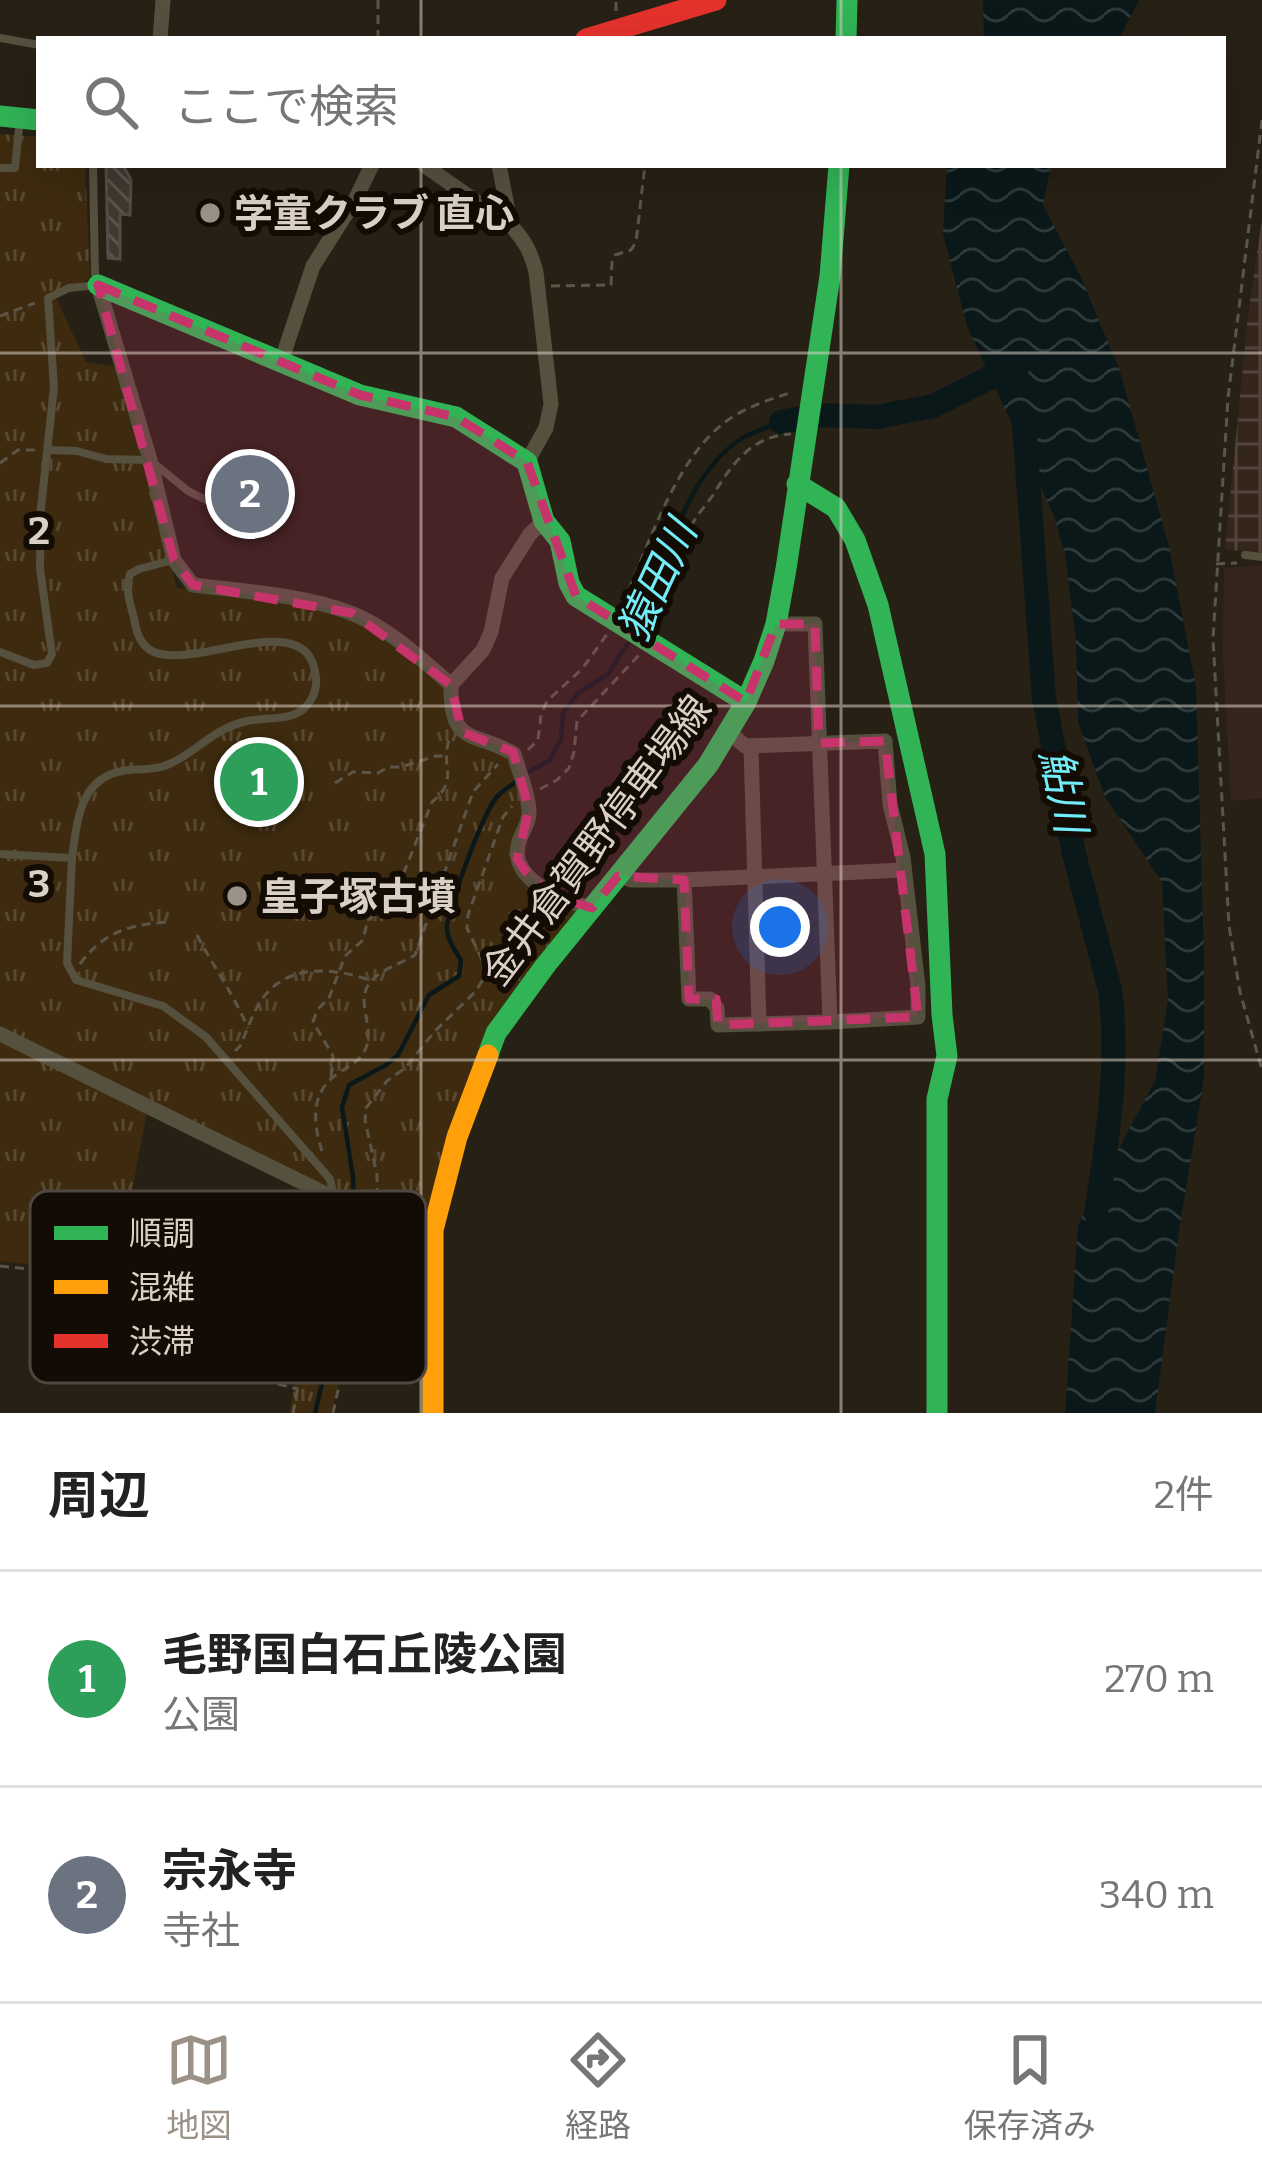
<!DOCTYPE html>
<html lang="ja">
<head>
<meta charset="utf-8">
<style>
	body { margin:0; font-family:Bitter,"Noto Sans JP",serif; background:#f6f6f6; color:#222 }
	.you { position:absolute; left:780px; top:927px; width:42px; height:42px; margin:-30px; border:9px solid #fff; border-radius:50%; background:#1a73e8; box-shadow:0 0 0 18px #1a73e833 }
	.badge { display:grid; place-items:center; width:78px; height:78px; border-radius:50%; background:#9b9287; color:#fff; font-size:39px; font-weight:700 }
	.pin { position:absolute; translate:-50% -50%; border:6px solid #fff; box-shadow:0 3px 12px #0006 }
	.list { margin:0; padding:0; list-style:none }
	h2 { display:flex; justify-content:space-between; align-items:center; height:156px; margin:0; padding:0 48px; font-size:51px }
	h2 small { font-size:39px; font-weight:400; color:#767676 }
	.list li { display:grid; grid-template-columns:78px 1fr auto; gap:36px; align-items:center; box-sizing:border-box; height:216px; padding:0 48px; border-top:3px solid #e0e0e0 }
	.list b { display:block; font-size:45px; white-space:nowrap }
	.list p { margin:0; font-size:39px; white-space:nowrap; color:#767676 }
	.list em { font-size:39px; font-style:normal; color:#767676 }
	.icon { flex:none; width:66px; height:66px; fill:none; stroke:currentColor; stroke-width:2; stroke-linecap:round; stroke-linejoin:round }
	.map { position:relative; flex:none; width:1262px; height:1413px; overflow:hidden }
	.search { position:absolute; background:#fff; box-shadow:0 12px 48px #0002; left:36px; right:36px; top:36px; height:132px; display:flex; align-items:center; gap:30px; box-sizing:border-box; padding:0 42px; border-radius:0px; color:#767676; font-size:45px }
	.sheet { height:588px; background:#fff }
	nav { display:flex; justify-content:space-around; align-items:center; box-sizing:border-box; height:168px; border-top:3px solid #e0e0e0; background:#fff; font-size:33px; color:#767676 }
	nav a { display:grid; justify-items:center; gap:6px }
	nav .on { color:#9b9287 }
	.map>svg:first-child { display:block }
</style>
</head>
<body>
<div class="map">
<svg width="1262" height="1413" viewBox="0 0 1262 1413">
	<defs>
		<pattern id="industrial-grid" width="8" height="8" patternUnits="userSpaceOnUse" patternTransform="scale(3)"><rect width="8" height="8" fill="#35261c"/><path d="M0 4h8M4 0v8" fill="none" stroke="#52443c"/></pattern>
		<pattern id="park-tufts" width="24" height="20" patternUnits="userSpaceOnUse" patternTransform="scale(3)"><rect width="24" height="20" fill="#3e2b0f"/><path d="M3 7l-1-3M5 7V3M7 7l1-3M15 17l-1-3M17 17v-4M19 17l1-3" fill="none" stroke="#594930"/></pattern>
		<pattern id="water-waves" width="16" height="10" patternUnits="userSpaceOnUse" patternTransform="scale(3)"><rect width="16" height="10" fill="#0b1819"/><path d="M0 5q4-4 8 0t8 0" fill="none" stroke="#2e3939"/></pattern>
		<pattern id="building-back-hatch" width="6" height="6" patternUnits="userSpaceOnUse" patternTransform="scale(3)"><rect width="6" height="6" fill="#403930"/><path d="M-1 5l2 2M0 0l6 6M5-1l2 2" fill="none" stroke="#5b554c"/></pattern>
	</defs>
	<rect width="100%" height="100%" fill="#272015"/>
	<path fill="#36251f" d="M1262,565V798L1231,801L1223,657L1224,568Z"/>
	<path fill="url(#industrial-grid)" d="M1262,219V554L1225,549L1248,315Z"/>
	<path fill="url(#park-tufts)" d="M0,134L39,137V165H85L90,279L54,294L86,362L116,367L177,588L239,593L352,616L391,639L446,686L451,723L512,756L526,809L513,837L511,860L534,890L586,909L504,1004L487,1028L462,1096L424,1218L381,1206L370,1237L332,1413H290L324,1189L149,1101L116,1274L0,1261Z"/>
	<g fill="url(#water-waves)">
		<path d="M983,0H1139L1119,39H984Z"/>
		<path d="M947,165H1051L1043,205L1080,275L1120,371L1169,547L1196,687L1204,956V1078L1179,1231L1155,1413H1065L1078,1225L1155,1081L1168,1000L1162,882L1105,797L1078,722L1076,642L1065,554L1054,516L967,326L943,234Z"/>
	</g>
	<g fill="none" stroke-linecap="round" stroke-linejoin="round">
		<g stroke="#0b1819" stroke-width="4.5">
			<path d="M638,627C664,569 683,479 738,441C750,432 767,428 781,422"/>
			<path d="M527,773L550,760L561,739L563,713L578,693L608,674L632,637"/>
			<path d="M315,1413L340,1308L354,1215L353,1177L342,1107L349,1085L386,1065L398,1055L429,995L459,976L461,960C454,949 446,938 447,925C450,903 482,816 496,798C501,791 511,786 518,780"/>
		</g>
		<g stroke="#0b1819" stroke-width="24">
			<path d="M781,422L817,415L877,417L933,406L1003,371L1017,368"/>
			<path d="M1024,424L1044,698L1074,854L1110,990C1120,1063 1107,1142 1096,1214"/>
		</g>
	</g>
	<g fill="url(#building-back-hatch)" stroke="#534c44" stroke-width="3">
		<path d="M106,165H123L131,180L130,215L120,214V259L108,258Z"/>
		<path d="M232,470L277,482L268,517L223,506Z"/>
	</g>
	<g fill="none" stroke-linecap="round" stroke-linejoin="round">
		<g stroke="#5b5648" stroke-width="3" stroke-dasharray="9 6" stroke-linecap="butt">
			<path d="M616,11V0"/>
			<path d="M378,39V0"/>
			<path d="M1262,120L1228,398L1213,639L1229,926L1240,992L1262,1070"/>
			<path d="M551,286L611,285L612,262L615,255L631,250L636,242L645,165"/>
			<path d="M0,316L35,303"/>
			<path d="M0,463L18,450H35"/>
			<path d="M1216,564L1237,563"/>
			<path d="M623,603C648,547 675,460 724,423C743,408 770,399 793,392"/>
			<path d="M653,624C663,590 674,558 691,526C697,515 706,505 713,495C732,464 751,436 791,434"/>
			<path d="M528,750L538,740L541,715L547,701L582,669L608,633"/>
			<path d="M335,783L353,772L378,773L388,767H401L436,756H447"/>
			<path d="M540,789L557,780L569,768L574,752L577,721L640,654"/>
			<path d="M197,935C213,966 234,995 248,1028"/>
			<path d="M80,964C103,932 131,924 169,922"/>
			<path d="M235,1051L240,1046C248,1029 254,1007 267,993C292,964 336,968 369,980"/>
			<path d="M331,1077L333,1056L313,1022L317,1010L329,998L345,956L363,940L366,927L381,900L397,890L432,802C460,779 440,767 449,740"/>
			<path d="M322,1151C313,1123 310,1093 337,1074C348,1066 359,1063 365,1050C377,1026 351,999 374,978C385,968 402,963 415,955L473,792L498,764"/>
			<path d="M377,1197V1175L365,1120L366,1108L387,1081L405,1068L435,1031L475,992L484,978L483,962L467,928L468,915L503,817L512,806"/>
			<path d="M0,1266L112,1278L210,1367L298,1389"/>
			<path d="M293,1413L331,1211"/>
			<path d="M333,1413L375,1224"/>
		</g>
		<g stroke="#56503f" stroke-width="8">
			<path d="M0,38L39,45"/>
			<path d="M0,168H15L20,119"/>
			<path d="M49,450L77,451L106,459L150,460L188,491L212,503"/>
			<path d="M1245,555L1262,557"/>
			<path d="M0,652L34,665L47,663L52,654L40,569L41,508L54,387L48,298L69,288L98,285L95,274L93,165"/>
			<path d="M0,854L72,858L67,963L76,980L163,1006L206,1037L330,1179L334,1196"/>
			<path d="M72,858C77,823 79,779 122,771C137,768 153,771 167,765C197,753 211,729 247,721C270,716 299,724 312,698C316,690 317,680 315,672C305,605 188,674 150,650C139,643 136,630 134,618C130,603 125,589 130,574L139,569L173,560"/>
		</g>
		<g stroke="#56503f" stroke-width="15">
			<path d="M160,39L163,0"/>
			<path d="M424,165L511,226C525,240 531,253 536,272L551,404L546,428L527,462"/>
			<path d="M499,165L511,226"/>
			<path d="M98,285L150,460L174,560L193,585C242,591 305,595 351,613C389,628 421,659 451,685"/>
			<path d="M281,362L313,266L355,200L372,165"/>
			<path d="M544,521L530,534L502,578L491,632L483,650L451,685C450,748 475,730 514,754C519,772 528,792 529,810C530,824 520,833 518,846C511,881 565,902 592,908"/>
			<path d="M729,732L745,746L885,741L890,804L903,857L918,986V1017L830,1022"/>
			<path d="M751,746L759,1024"/>
			<path d="M618,876L632,880H684L689,999H710L717,1008L718,1025L830,1022L815,624H776"/>
			<path d="M684,880L904,870"/>
			<path d="M0,1034L334,1198L433,1230"/>
		</g>
		<g stroke="#30b455" stroke-width="21">
			<path d="M846,39L847,0"/>
			<path d="M0,116L39,120"/>
			<path d="M98,285L360,395L456,417L527,462L544,521L560,541L569,583L576,596L746,702"/>
			<path d="M797,484L836,508L855,540L878,605L935,854L942,1015L947,1056L937,1099V1413"/>
			<path d="M488,1055L496,1033L545,966L708,765L746,702L764,661L776,624L786,569L830,276L839,165"/>
		</g>
		<path stroke="#ff9f0a" stroke-width="21" d="M433,1413V1230L457,1137L488,1055"/>
		<path stroke="#e5322d" stroke-width="21" d="M586,39L716,0"/>
	</g>
	<path fill="#c6346b" fill-opacity="0.2" stroke="#c6346b" stroke-width="9" stroke-dasharray="24 15" stroke-linejoin="round" d="M98,285L360,395L456,417L527,462L576,596L746,702L776,624H815L819,743L885,741L918,1017L718,1025L716,999H689L684,880L618,876L592,908L551,895L526,872L517,859L529,809L513,752L462,732L451,685L352,613L193,585L174,560Z"/>
	<path fill="none" stroke="#dad0c5" stroke-width="3" stroke-opacity="0.55" d="M421,0V39M841,0V39M421,165V1413M841,165V1413M0,353H1262M0,706H1262M0,1060H1262"/>
	<g fill="#9b9287" stroke="#120c05" stroke-width="4.5">
		<circle cx="210" cy="213" r="12"/>
		<circle cx="237" cy="896" r="12"/>
	</g>
	<g text-anchor="middle" stroke-width="12" stroke-linejoin="round" paint-order="stroke">
		<g font-size="39" font-weight="bold" fill="#dad0c5" stroke="#120c05" text-anchor="start">
			<text x="234" y="227">学童クラブ 直心</text>
			<text x="261" y="910">皇子塚古墳</text>
		</g>
		<g font-size="39" fill="#dad0c5" stroke="#120c05">
			<text transform="translate(596 840) rotate(-53)" y="14">金井倉賀野停車場線</text>
		</g>
		<g font-size="42" font-style="italic" fill="#72ecf8" stroke="#120c05">
			<text transform="translate(657 580) rotate(-65)" y="15">猿田川</text>
			<text transform="translate(1064 791) rotate(78)" y="15">鮎川</text>
		</g>
	</g>
	<rect x="30" y="1191" width="396" height="192" rx="18" fill="#120c05" stroke="#4e473f" stroke-width="3"/>
	<rect x="54" y="1226" width="54" height="14" fill="#30b455"/>
	<rect x="54" y="1280" width="54" height="14" fill="#ff9f0a"/>
	<rect x="54" y="1334" width="54" height="14" fill="#e5322d"/>
	<g font-size="33" fill="#dad0c5">
		<text x="129" y="1245">順調</text>
		<text x="129" y="1299">混雑</text>
		<text x="129" y="1353">渋滞</text>
	</g>
	<g font-size="39" text-anchor="middle" font-weight="bold" fill="#dad0c5" stroke="#120c05" stroke-width="12" stroke-linejoin="round" paint-order="stroke">
		<text x="39" y="544">2</text>
		<text x="39" y="897">3</text>
	</g>
</svg>
<div class="you"></div>
<div class="pin badge" style="left:259px;top:782px;background:#2e9e5b">1</div>
<div class="pin badge" style="left:250px;top:494px;background:#6b7280">2</div>
<div class="search"><svg class="icon" aria-label="search" viewBox="0 0 24 24"><circle cx="10" cy="10" r="6"/><path d="M15 15l6 6"/></svg>ここで検索</div>
</div>
<section class="sheet">
<h2>周辺<small>2件</small></h2>
<ul class="list">
<li><span class="badge" style="background:#2e9e5b">1</span><div><b>毛野国白石丘陵公園</b><p>公園</p></div><em>270 m</em></li>
<li><span class="badge" style="background:#6b7280">2</span><div><b>宗永寺</b><p>寺社</p></div><em>340 m</em></li>
</ul>
</section>
<nav>
<a class="on"><svg class="icon" aria-label="map" viewBox="0 0 24 24"><path d="M3 6l6-2 6 2 6-2v14l-6 2-6-2-6 2zM9 4v14M15 6v14"/></svg>地図</a>
<a><svg class="icon" aria-label="directions" viewBox="0 0 24 24"><path d="M12 3l9 9-9 9-9-9zM9 14v-3h6M13 9l2 2-2 2"/></svg>経路</a>
<a><svg class="icon" aria-label="saved" viewBox="0 0 24 24"><path d="M7 4h10v16l-5-4-5 4z"/></svg>保存済み</a>
</nav>
</body>
</html>
